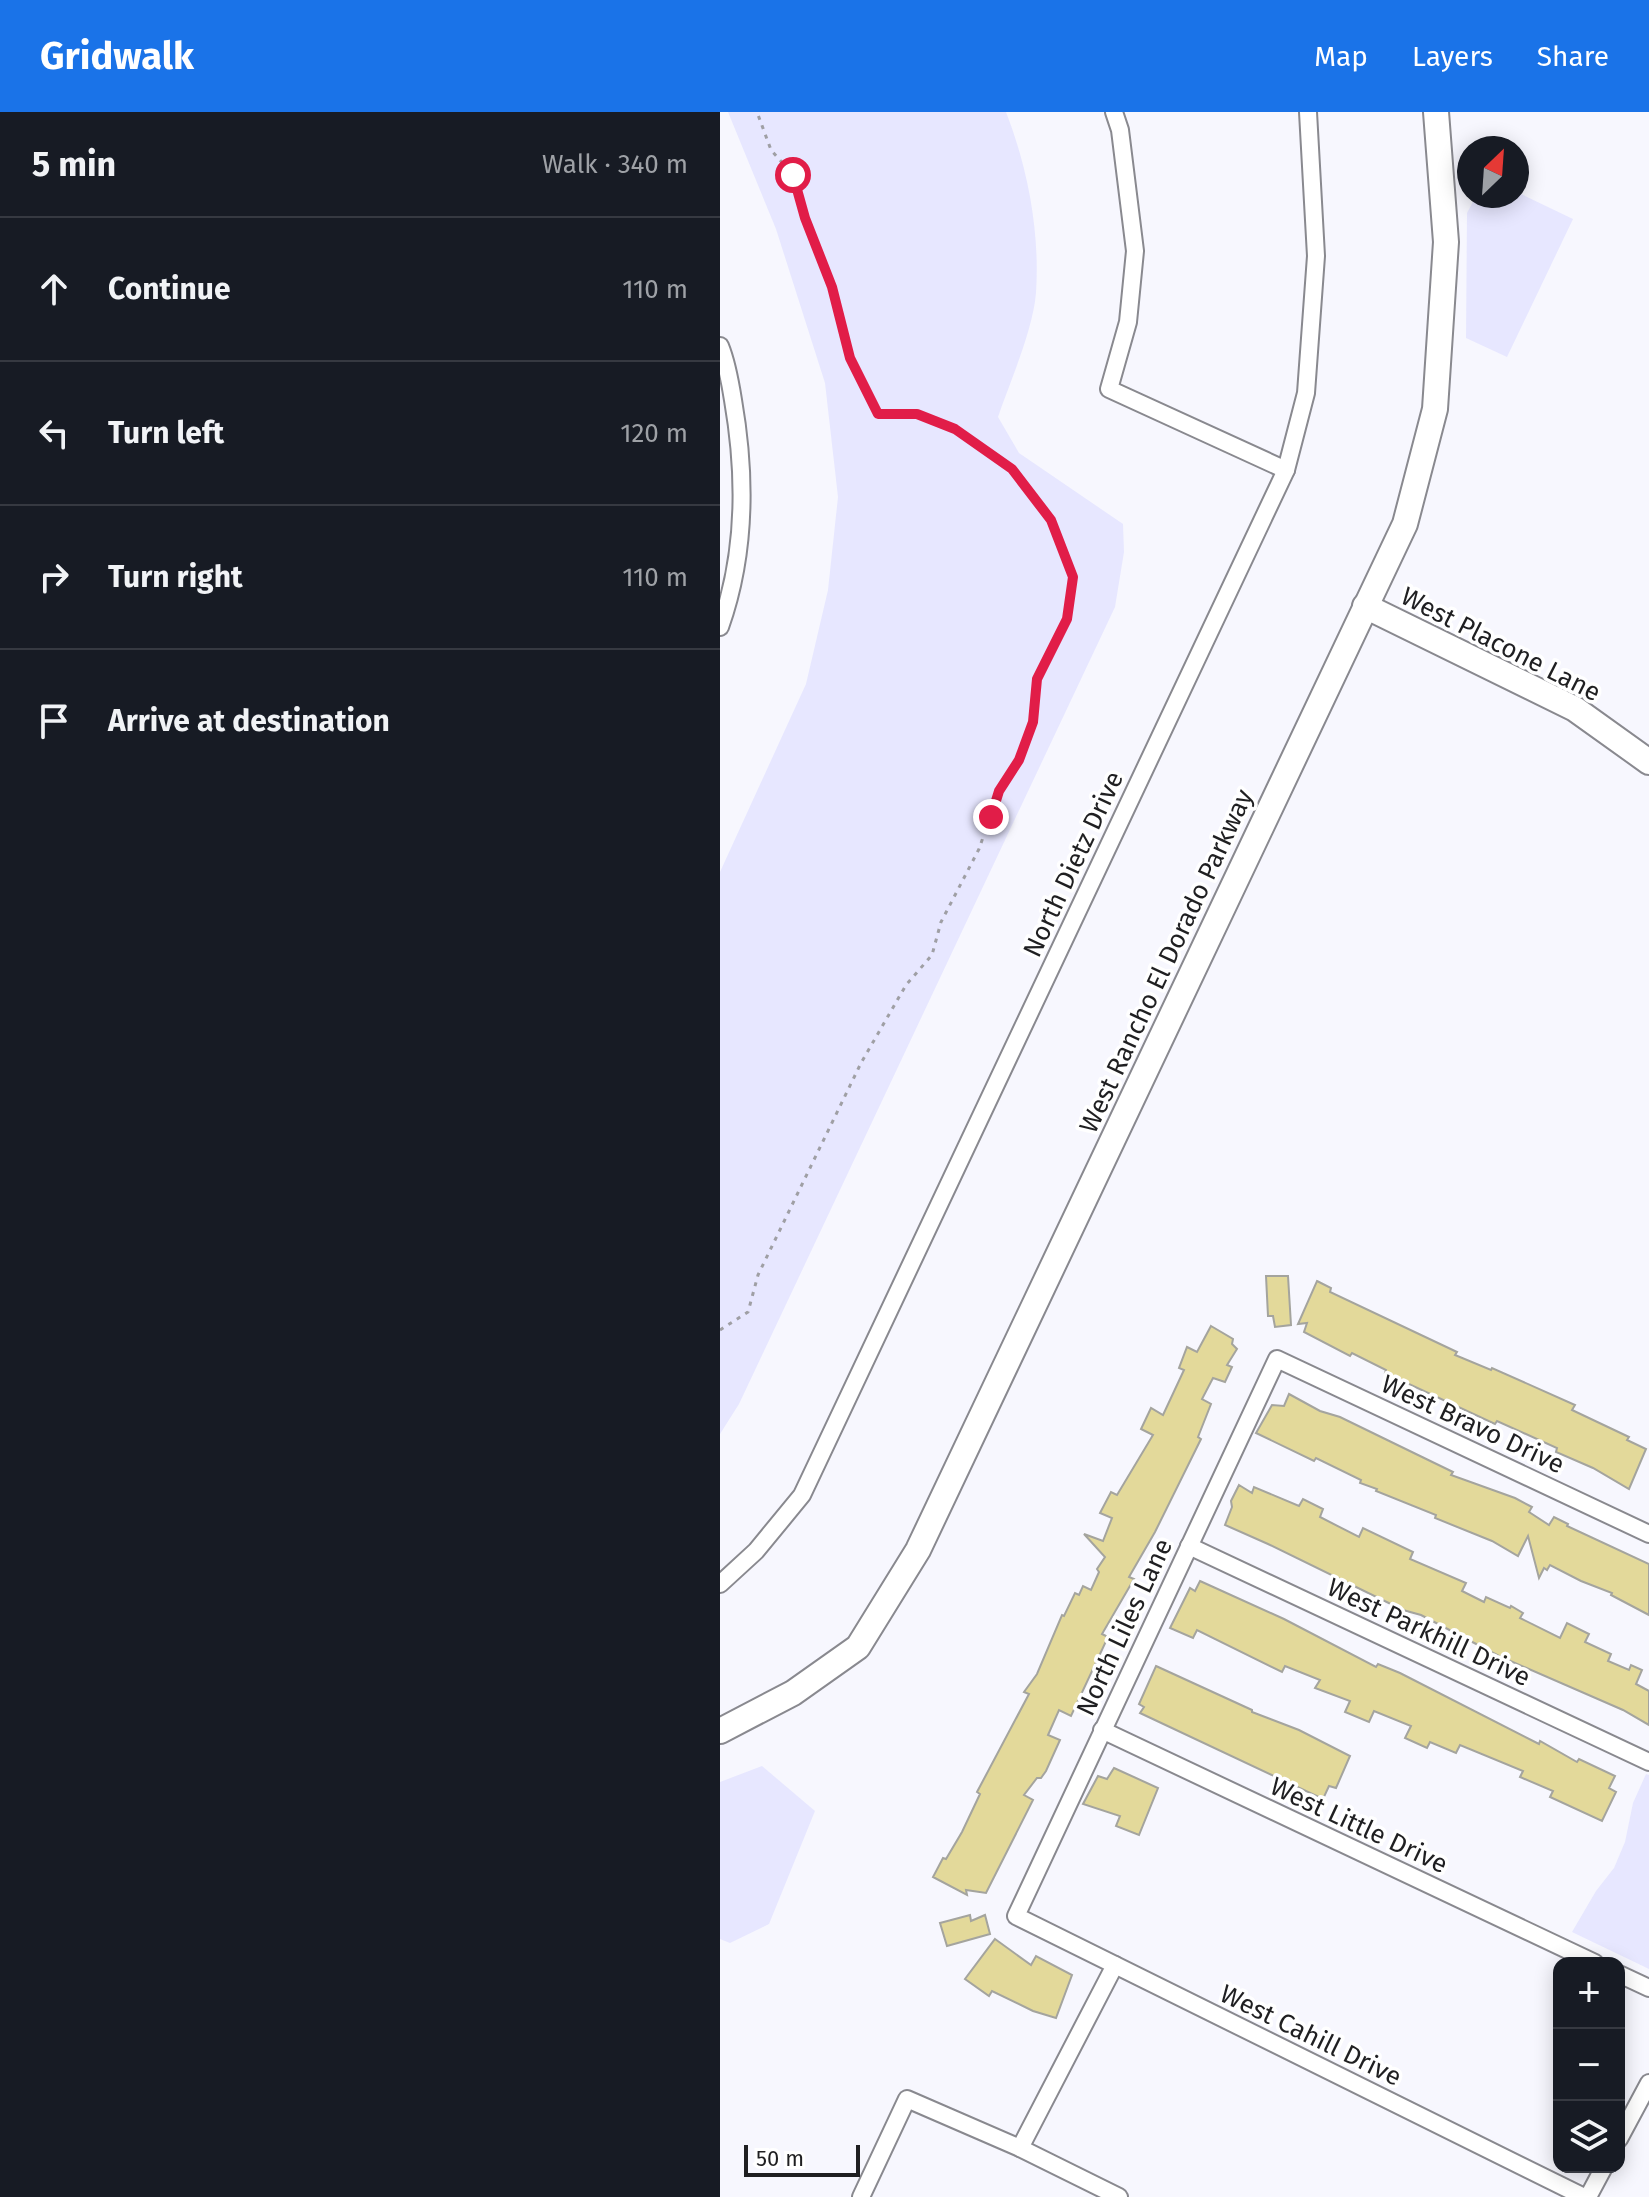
<!DOCTYPE html>
<html lang="en">
<head>
<meta charset="utf-8">
<style>
	body { margin:0; font-family:"Fira Sans",sans-serif; background:#242831; color:#f1f3f6 }
	.controls { position:absolute; right:24px; bottom:24px; display:grid; overflow:hidden; border-radius:16px; box-shadow:0 4px 20px #0003 }
	.controls button { width:72px; height:72px; display:grid; place-items:center; padding:0; border:0; border-bottom:2px solid #363941; background:#171b24; color:#f1f3f6; font:40px sans-serif }
	.compass { position:absolute; left:737px; top:24px; width:72px; height:72px; border-radius:50%; background:#171b24; box-shadow:0 4px 20px #0003; rotate:25deg }
	.scale { position:absolute; left:24px; bottom:20px; width:116px; box-sizing:border-box; padding-left:8px; border:4px solid #1f1f21; border-top:0; font-size:22px; line-height:28px; white-space:nowrap; color:#1f1f21; -webkit-text-stroke:6px #fff; paint-order:stroke }
	.stop { position:absolute; width:24px; height:24px; margin:-18px; border:6px solid #e11d48; border-radius:50%; background:#fff }
	.stop.end { background:#e11d48; border-color:#fff; box-shadow:0 2px 8px #0008 }
	.list { margin:0; padding:0; list-style:none }
	h2 { display:flex; justify-content:space-between; align-items:center; height:104px; margin:0; padding:0 32px; font-size:34px }
	h2 small { font-size:26px; font-weight:400; color:#9ea1a6 }
	.list li { display:grid; grid-template-columns:52px 1fr auto; gap:24px; align-items:center; box-sizing:border-box; height:144px; padding:0 32px; border-top:2px solid #363941 }
	.list b { display:block; font-size:30px; white-space:nowrap }
	.list em { font-size:26px; font-style:normal; color:#9ea1a6 }
	.icon { flex:none; width:44px; height:44px; fill:none; stroke:currentColor; stroke-width:2; stroke-linecap:round; stroke-linejoin:round }
	.map { position:relative; flex:none; width:929px; height:2085px; overflow:hidden }
	header { display:flex; align-items:center; gap:48px; box-sizing:border-box; height:112px; padding:0 40px; background:#1a73e8; color:#fff }
	header strong { font-size:38px }
	nav { display:flex; gap:44px; margin-inline-start:auto; font-size:28px }
	main { display:flex }
	aside { flex:1; background:#171b24 }
	.map>svg:first-child { display:block }
</style>
</head>
<body>
<header>
<strong>Gridwalk</strong>
<nav><a>Map</a><a>Layers</a><a>Share</a></nav>
</header>
<main>
<aside>
<h2>5 min<small>Walk · 340 m</small></h2>
<ul class="list">
<li><svg class="icon" aria-label="ahead" viewBox="0 0 24 24"><path d="M12 20V5M6 11l6-6 6 6"/></svg><div><b>Continue</b></div><em>110 m</em></li>
<li><svg class="icon" aria-label="left" viewBox="0 0 24 24"><path d="M17 20v-9H6M10 6l-5 5 5 5"/></svg><div><b>Turn left</b></div><em>120 m</em></li>
<li><svg class="icon" aria-label="right" viewBox="0 0 24 24"><path d="M7 20v-9h11M14 6l5 5-5 5"/></svg><div><b>Turn right</b></div><em>110 m</em></li>
<li><svg class="icon" aria-label="arrive" viewBox="0 0 24 24"><path d="M6 21V4h12l-3 4 3 4H6"/></svg><div><b>Arrive at destination</b></div></li>
</ul>
</aside>
<div class="map">
<svg width="929" height="2085" viewBox="0 0 929 2085">
	<rect width="100%" height="100%" fill="#f7f7fe"/>
	<g fill="#e7e7ff">
		<path d="M8,0H286C308,57 320,120 316,181C313,218 290,270 278,305L299,341L403,412L404,440L395,495L19,1292L0,1322V760L86,572L108,478L118,385L105,271L56,117Z"/>
		<path d="M797,80L853,107L787,245L746,226L747,101L756,84H797Z"/>
		<path d="M42,1654L95,1699L49,1812L10,1831L0,1827V1670Z"/>
		<path d="M926,1662L929,1663V1857L852,1820L876,1779L894,1756L905,1730L913,1691Z"/>
	</g>
	<g fill="#e3d99a" stroke="#a4a49e" stroke-width="2">
		<path d="M546,1164H568L571,1213L555,1215L553,1204H548Z"/>
		<path d="M597,1169L611,1176L610,1180L737,1240L735,1243L771,1258L772,1256L855,1293L852,1298L909,1325L907,1328L926,1337L909,1377L873,1356L836,1340L837,1336L777,1309L775,1312L665,1261L666,1258L632,1241L630,1244L584,1220L587,1211L578,1212Z"/>
		<path d="M491,1214L513,1227L512,1232L517,1237L507,1253L512,1255L505,1270L493,1266L482,1287L491,1292L478,1325L481,1327L435,1420L409,1465L414,1467L382,1522L388,1525L351,1604L339,1598L328,1623L340,1628L326,1659L321,1666H317L304,1683L313,1688L266,1781L246,1778L247,1783L213,1765L223,1746L226,1747L242,1720L260,1682L257,1680L309,1582L304,1580L317,1562L342,1503L344,1504L355,1481L359,1483L363,1474L371,1478L379,1460L377,1457L385,1445L364,1422L383,1429L392,1406L380,1401L391,1380L397,1383L433,1323L421,1317L431,1296L443,1303L464,1258L459,1256L467,1235L477,1240Z"/>
		<path d="M569,1282L600,1299L620,1305L698,1343L733,1360L731,1363L795,1386L812,1395L809,1400L829,1413L834,1405L848,1412L847,1414L929,1452V1503L891,1483L892,1481L861,1469L830,1453L827,1458L824,1456L819,1466L808,1424L798,1444L772,1429L715,1406L716,1403L656,1379L657,1377L640,1371L641,1368L596,1346L594,1349L536,1321L552,1293L564,1294Z"/>
		<path d="M519,1373L532,1381L534,1375L579,1394L583,1387L603,1397L600,1405L639,1425L643,1416L693,1440L690,1447L746,1471L742,1479L764,1490L766,1485L790,1496L791,1494L803,1501L800,1506L840,1526L847,1511L869,1522L865,1530L891,1542L888,1549L909,1558L911,1553L922,1558L916,1572L929,1579V1613L903,1598L779,1544L701,1503L683,1498L548,1432L505,1413L512,1395L511,1389Z"/>
		<path d="M480,1469L564,1507L656,1555L658,1552L680,1561L819,1632L820,1629L857,1650L859,1647L895,1664L889,1676L896,1680L882,1709L830,1685L833,1679L800,1665L803,1659L740,1633L736,1641L710,1630L707,1636L685,1626L691,1614L654,1599L649,1610L625,1600L630,1589L595,1576L600,1568L565,1554L562,1560L477,1518L473,1526L450,1516L470,1476L475,1479Z"/>
		<path d="M436,1554L532,1598V1600L579,1618L630,1644L616,1676L609,1674L603,1687L420,1601L424,1595L419,1592Z"/>
		<path d="M394,1656L438,1676L419,1723L396,1714L400,1704L363,1692L378,1664L387,1667Z"/>
		<path d="M250,1803L251,1809L265,1803L270,1822L227,1834L220,1811Z"/>
		<path d="M275,1827L311,1853L316,1844L352,1863L336,1906L313,1899L272,1879L269,1884L245,1867Z"/>
	</g>
	<g fill="none" stroke-linecap="round" stroke-linejoin="round">
		<defs>
			<g id="street">
				<path d="M394,0L400,18L415,139L408,210L389,277L566,358"/>
				<path d="M0,234C7,251 10,269 13,288C26,363 26,442 0,515"/>
				<path d="M469,1434L929,1650"/>
				<path d="M0,1472L36,1439L82,1383L566,358L586,281L596,144L588,0"/>
				<path d="M382,1618L875,1851"/>
				<path d="M899,1862L929,1876"/>
				<path d="M899,2027L929,1971"/>
				<path d="M300,2036L395,1853"/>
				<path d="M141,2085L187,1987L300,2036L399,2085"/>
				<path d="M864,2085L296,1804L557,1247L929,1422"/>
				<path d="M868,2085L884,2055"/>
			</g>
			<g id="secondary">
				<path d="M645,494L855,597L929,650"/>
				<path d="M0,1619L73,1581L138,1535L198,1438L685,412L715,297L726,130L716,0"/>
			</g>
		</defs>
		<use href="#street" stroke="#89898f" stroke-width="20"/>
		<use href="#secondary" stroke="#89898f" stroke-width="28"/>
		<path stroke="#9f9fa4" stroke-width="3" stroke-dasharray="4 6" stroke-linecap="butt" d="M0,1218L28,1200L38,1163L141,951L186,873L212,843L221,810L259,737L279,679L299,648L313,610L317,567L347,507L353,465L331,408L292,357L235,317L197,302H158L130,246L112,175L85,106L73,63L51,38L37,0"/>
		<use href="#street" stroke="#fff" stroke-width="16"/>
		<use href="#secondary" stroke="#fff" stroke-width="24"/>
	</g>
	<g fill="none" stroke-linecap="round" stroke-linejoin="round">
		<path stroke="#e11d48" stroke-width="10" d="M73,63L85,106L112,175L130,246L158,302H197L235,317L292,357L331,408L353,465L347,507L317,567L313,610L299,648L279,679L271,705"/>
	</g>
	<g text-anchor="middle" stroke-width="7" stroke-linejoin="round" paint-order="stroke">
		<g font-size="26" fill="#1f1f21" stroke="#fff">
			<text transform="translate(781 532) rotate(27)" y="9">West Placone Lane</text>
			<text transform="translate(353 752) rotate(-65)" y="9">North Dietz Drive</text>
			<text transform="translate(446 849) rotate(-65)" y="9">West Rancho El Dorado Parkway</text>
			<text transform="translate(753 1312) rotate(25)" y="9">West Bravo Drive</text>
			<text transform="translate(404 1515) rotate(-65)" y="9">North Liles Lane</text>
			<text transform="translate(709 1520) rotate(25)" y="9">West Parkhill Drive</text>
			<text transform="translate(639 1713) rotate(25)" y="9">West Little Drive</text>
			<text transform="translate(591 1923) rotate(26)" y="9">West Cahill Drive</text>
		</g>
	</g>
</svg>
<div class="controls">
<button>+</button>
<button>−</button>
<button><svg class="icon" aria-label="layers" viewBox="0 0 24 24"><path d="M12 4l9 5-9 5-9-5zM3 14l9 5 9-5"/></svg></button>
</div>
<svg class="compass" viewBox="-18 -18 36 36"><path d="M0-13l5 13h-10z" fill="#e53935"/><path d="M0 13l5-13h-10z" fill="#9ea1a6"/></svg>
<div class="scale">50 m</div>
<div class="stop" style="left:73px;top:63px"></div>
<div class="stop end" style="left:271px;top:705px"></div>
</div>
</main>
</body>
</html>
